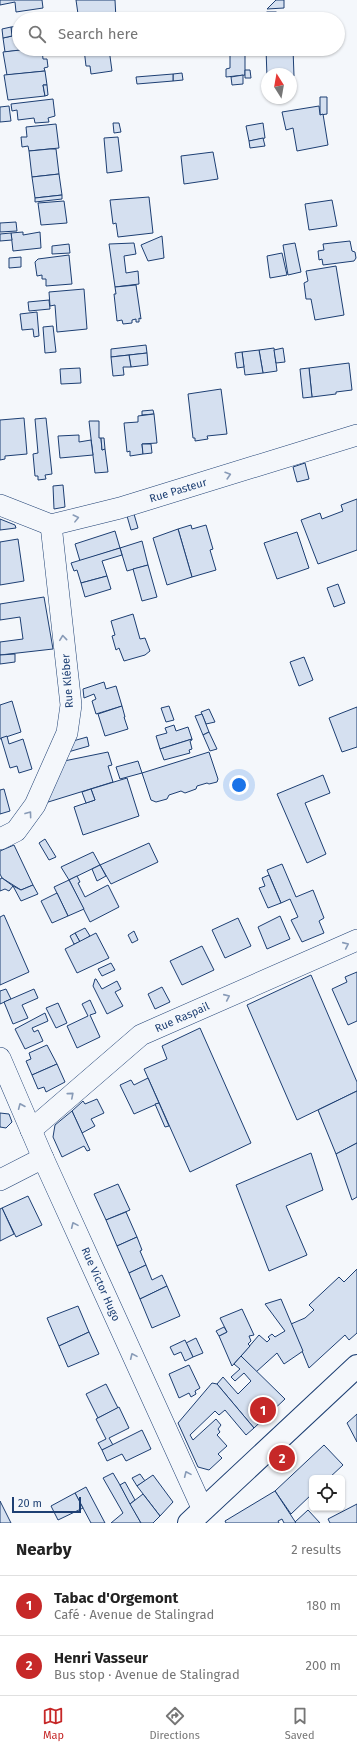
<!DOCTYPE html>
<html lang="en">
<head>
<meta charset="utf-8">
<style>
	body { margin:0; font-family:"Fira Sans",sans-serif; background:#f6f6f6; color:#222 }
	.controls { position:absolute; right:12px; bottom:12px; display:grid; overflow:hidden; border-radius:6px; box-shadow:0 1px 3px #0004 }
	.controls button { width:36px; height:36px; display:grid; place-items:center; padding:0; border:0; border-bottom:1px solid #e0e0e0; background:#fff; color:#222; font:20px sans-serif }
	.compass { position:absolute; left:261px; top:68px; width:36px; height:36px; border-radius:50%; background:#fff; box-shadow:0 1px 3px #0004; rotate:349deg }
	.scale { position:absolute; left:12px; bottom:10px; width:69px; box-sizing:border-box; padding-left:4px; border:2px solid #1d3f73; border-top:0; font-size:11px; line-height:14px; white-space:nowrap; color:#1d3f73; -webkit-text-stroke:3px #f4f7fb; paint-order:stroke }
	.you { position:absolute; left:239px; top:785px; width:14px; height:14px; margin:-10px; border:3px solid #fff; border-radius:50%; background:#1a73e8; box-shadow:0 0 0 6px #1a73e833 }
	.badge { display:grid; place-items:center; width:26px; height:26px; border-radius:50%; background:#c62828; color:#fff; font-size:13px; font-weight:700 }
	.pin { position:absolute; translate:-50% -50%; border:2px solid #fff; box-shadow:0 1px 4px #0006 }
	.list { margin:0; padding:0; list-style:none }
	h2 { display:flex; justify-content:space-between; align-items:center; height:52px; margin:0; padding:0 16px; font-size:17px }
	h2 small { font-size:13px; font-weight:400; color:#767676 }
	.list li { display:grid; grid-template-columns:26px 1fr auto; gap:12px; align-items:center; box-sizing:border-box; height:60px; padding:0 16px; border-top:1px solid #e0e0e0 }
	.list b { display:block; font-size:15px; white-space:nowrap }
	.list p { margin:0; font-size:13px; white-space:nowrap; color:#767676 }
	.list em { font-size:13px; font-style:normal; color:#767676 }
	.icon { flex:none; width:22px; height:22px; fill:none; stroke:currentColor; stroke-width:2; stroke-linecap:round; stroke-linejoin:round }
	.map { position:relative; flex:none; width:357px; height:1523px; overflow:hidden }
	.search { position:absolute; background:#fff; box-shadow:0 1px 3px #0004; left:12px; right:12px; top:12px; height:44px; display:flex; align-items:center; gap:10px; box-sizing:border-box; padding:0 14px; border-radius:22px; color:#767676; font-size:15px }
	.sheet { height:172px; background:#fff }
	nav { display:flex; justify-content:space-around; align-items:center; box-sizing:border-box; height:56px; border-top:1px solid #e0e0e0; background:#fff; font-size:11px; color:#767676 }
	nav a { display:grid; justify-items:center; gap:2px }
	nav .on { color:#c62828 }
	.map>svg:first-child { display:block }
</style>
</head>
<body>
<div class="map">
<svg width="357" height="1523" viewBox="0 0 357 1523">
	<rect width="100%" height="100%" fill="#f4f7fb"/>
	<g fill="#d5e0f0" stroke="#1d3f73">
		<path d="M0,0H42L43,8L16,12L15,2L0,5Z"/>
		<path d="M76,0H115L116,19H87L86,14H78Z"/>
		<path d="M276,0H284V8L267,9Z"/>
		<rect x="267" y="12" width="9" height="7"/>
		<path d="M19,26V49H29L5,52L3,38L12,36L11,27Z"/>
		<path d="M11,27L12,36L3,38L2,29Z"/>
		<path d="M29,49H42L43,59H47L48,67L44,68L45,71L7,75L3,52Z"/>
		<path d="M84,49H109L112,71L91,74L90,66H86Z"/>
		<path d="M266,49H293L294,76L291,77V74H267V77Z"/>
		<path d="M230,51H245V75L226,77V69L230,68Z"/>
		<path d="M245,70H250L251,78H245Z"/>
		<path d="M45,71L47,85H43L45,96L8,100L4,75Z"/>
		<path d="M182,73L183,80L173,81V74Z"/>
		<path d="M173,74V81L137,84L136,77Z"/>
		<path d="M243,75V84L232,85L231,77Z"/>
		<path d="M43,85H47L48,95L45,96Z"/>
		<path d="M320,97H327V114L320,115Z"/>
		<path d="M53,99L55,116L48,118L49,122L35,123L34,118L18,120L17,110L12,111L11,104Z"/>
		<path d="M9,106L11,121L0,122V107Z"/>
		<path d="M319,106L320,115L323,114L328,145L297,151L293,128L286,130L282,112Z"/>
		<path d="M113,123H119L121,132L114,133Z"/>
		<path d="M263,123L265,138L249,141L246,126Z"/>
		<path d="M56,124L59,148L29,151L28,146L22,147L21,137H27L26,127Z"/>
		<path d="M118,137L122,171L107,173L104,138Z"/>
		<path d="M263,138L265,146L250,148L249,141Z"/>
		<path d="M50,149H56L59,174L32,177L29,151Z"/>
		<path d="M213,152L218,179L184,184L181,156Z"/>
		<path d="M59,174L62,195L35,198L32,177Z"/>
		<path d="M62,195V199L35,202V198Z"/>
		<path d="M149,197L153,233L118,237L116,223L113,224L110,200Z"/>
		<path d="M332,200L337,226L309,230L305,204Z"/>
		<path d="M64,201L67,223L41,225L38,203Z"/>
		<path d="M16,222L17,231L0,232V223Z"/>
		<path d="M23,232V235L40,232L41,248L13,251L11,233Z"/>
		<path d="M11,233L12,240L0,241V234Z"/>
		<path d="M162,236L164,258L148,261L141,245Z"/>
		<path d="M350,241L352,251L355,252L356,258L354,261L323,265L322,259L319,260L318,251L324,250L323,244Z"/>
		<path d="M134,243L136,254L124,256L126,273L138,271L139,284L115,287L109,244Z"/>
		<path d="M295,243L301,272L288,275L283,245Z"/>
		<path d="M69,244L70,253L52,254V246Z"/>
		<path d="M282,253L287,275L270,278L267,256Z"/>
		<path d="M69,255L72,284L46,286V279H42V275L37,276L35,262L38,259Z"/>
		<path d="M21,257V267L9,268V258Z"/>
		<path d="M336,266L344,315L315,320L311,299H306L304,283L308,281L306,271Z"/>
		<path d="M136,285L141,319L139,318V322H136V319L132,320V323L123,324L122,320L117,321L114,294H116L115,287Z"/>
		<path d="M84,289L87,329L57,332L55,305L50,306L49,292Z"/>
		<path d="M49,300L50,309L29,311L28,302Z"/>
		<path d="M37,312L39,336L34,337L33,329L22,330L20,314Z"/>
		<path d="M53,326L56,352L45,353L43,327Z"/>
		<path d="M146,345L147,353L111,357V349Z"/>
		<path d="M274,348L277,371L263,373L259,350Z"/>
		<path d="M283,348L285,362L276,363L274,350Z"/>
		<path d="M259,350L263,373L245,375L242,352Z"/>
		<path d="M242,352L244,367L237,368L235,353Z"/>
		<path d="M147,353L148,365L131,367L129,355Z"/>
		<path d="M129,355L131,367H123L124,375L113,376L111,357Z"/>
		<path d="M349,363L352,390L336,392V394L312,397L309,368Z"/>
		<path d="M80,368L81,383L61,384L60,369Z"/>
		<path d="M309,368L312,397L303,398L300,369Z"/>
		<path d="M221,389L227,434L207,436L208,439L195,441V438H193L188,394Z"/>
		<path d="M153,410L154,414L142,415V411Z"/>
		<path d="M154,414L157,443L142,444L143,454L130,456V451L127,452L124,423L138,422V416Z"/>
		<path d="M24,418L27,454L5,456V459L0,460V420Z"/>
		<path d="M46,418L52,474L45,475L46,479L38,480V476H35L33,454L38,453L35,419Z"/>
		<path d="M89,421H99V438H101L102,450L105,449L108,472L95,473Z"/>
		<path d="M79,435V442L91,440L93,455L60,458L58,436Z"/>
		<path d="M101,438H104L105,449L102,450Z"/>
		<path d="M142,444H151L152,453L143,454Z"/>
		<path d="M305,463L309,479L297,482L293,467Z"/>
		<path d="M63,485L65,507L54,509L53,486Z"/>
		<path d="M357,499V550L318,564L301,520L320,513L322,519L343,511L341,505Z"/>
		<path d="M134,514L138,528L131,530L127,516Z"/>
		<path d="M0,519L15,525L16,528L0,530Z"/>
		<path d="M191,525L192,529L206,525L213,549L210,550L216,570L192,577L178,529Z"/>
		<path d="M178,529L192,577L167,585L153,538Z"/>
		<path d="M115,531L120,548L80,561L75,544Z"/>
		<path d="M297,532L309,568L277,579L264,543Z"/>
		<path d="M18,539L24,581L0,585V542Z"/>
		<path d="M142,541L148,565L127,571L120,548Z"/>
		<path d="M120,548L122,555L102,561L107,576L81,583L77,570L74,571L71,563Z"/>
		<path d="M148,565L157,597L142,601L133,569Z"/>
		<path d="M107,576L111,589L85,597L81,583Z"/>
		<path d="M338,584L345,603L334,607L327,588Z"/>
		<path d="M44,597L53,649L0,655V642L23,639L20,617L0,620V604Z"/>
		<path d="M133,614L140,639L145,638L150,651L145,655L124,661L119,648L116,650L112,636L115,635L111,621Z"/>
		<path d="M15,654V662L0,664V655Z"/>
		<path d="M304,657L313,680L299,686L290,662Z"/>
		<path d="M104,682L106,689L116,686L122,706L96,714L92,701L96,699L94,694L84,698L83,689Z"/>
		<path d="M12,701L21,732L0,739V705Z"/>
		<path d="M122,706L125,717H124L128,729L105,736L98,714Z"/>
		<path d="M169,706L174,720L166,722L161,708Z"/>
		<path d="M357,707V747L342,752L329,718Z"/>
		<path d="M209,709L215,722L206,724L201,712Z"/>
		<path d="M202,714L209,732L203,735L195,716Z"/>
		<path d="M174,725L176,731L188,727L192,739L160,749L156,736L167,733L165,728Z"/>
		<path d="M209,732L217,749L210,751L203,735Z"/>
		<path d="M7,736L9,744L23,739L32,769L19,773L17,766L10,768L1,738Z"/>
		<path d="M87,737L89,746L68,752L73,741Z"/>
		<path d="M192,739V740L190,741L192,749L189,750L190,753L164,760L160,749Z"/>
		<path d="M108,752L112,765L108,766L113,782L45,803L64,761Z"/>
		<path d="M209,752L218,779L217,782L209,784L207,783L197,786L196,789L185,793L181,791L169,795L167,799L156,802L151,800L142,773Z"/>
		<path d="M138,761L142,773L120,779L116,767Z"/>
		<path d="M323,775L330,793L305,803L326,854L307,863L277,794Z"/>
		<path d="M127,778L139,816L83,835L74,807L95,800L91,789Z"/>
		<path d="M4,789L10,811L0,814V790Z"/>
		<path d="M91,789L95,800L86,803L82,792Z"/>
		<path d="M45,839L56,857L49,860L39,843Z"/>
		<path d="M149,843L158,862L111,884L100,865Z"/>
		<path d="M14,845L33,885L21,890L2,878L0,874V851Z"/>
		<path d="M93,852L100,865L69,880L61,867Z"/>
		<path d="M282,864L296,897L313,890L324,918L319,921L324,933L302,942L291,920L298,917L290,899L281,903L267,870Z"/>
		<path d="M100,865L106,876L97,881L92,869Z"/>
		<path d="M269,875L281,903L268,908L259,888L265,886L262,878Z"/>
		<path d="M77,876L80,882L78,883L85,897L108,885L119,907L90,922L69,880Z"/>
		<path d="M2,878L13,886L9,891L5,889L0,891V879Z"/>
		<path d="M69,880L84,909L68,916L54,887Z"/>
		<path d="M33,885L38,894L21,901L13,886L21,890Z"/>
		<path d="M57,893L68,916L52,923L41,901Z"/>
		<path d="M4,915L29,972L0,985V917Z"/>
		<path d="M280,916L290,939L267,949L258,927Z"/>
		<path d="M238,918L251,946L225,958L212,930Z"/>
		<path d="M85,928L90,936L80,942L75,933Z"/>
		<path d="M134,931L138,940L132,943L128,935Z"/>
		<path d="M75,933L80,942L74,944L70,936Z"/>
		<path d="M96,933L109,958L77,973L65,949Z"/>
		<path d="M202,946L214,970L182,985L170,961Z"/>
		<path d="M111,963L115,970L102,976L98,969Z"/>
		<path d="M357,972V1021L348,1025L332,989L347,982L345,977Z"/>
		<path d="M311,975L357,1082V1091L297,1120L247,1005Z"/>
		<path d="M95,979H96L102,989L117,981L121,989L115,992L123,1006L107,1014L93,986Z"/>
		<path d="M162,987L170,1002L155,1009L148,994Z"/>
		<path d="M6,989L11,999L0,1004V991Z"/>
		<path d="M34,989L38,998L22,1005L28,1018L13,1024L4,1002Z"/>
		<path d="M90,1000L96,1013L90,1015L100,1037L77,1048L67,1026L88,1016L82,1004Z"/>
		<path d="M58,1003L67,1023L56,1028L46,1008Z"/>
		<path d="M45,1013L48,1021L32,1028L34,1032L38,1030L43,1041L25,1049L15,1029Z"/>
		<path d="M200,1028L251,1143L190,1172L144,1069L167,1059L162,1046Z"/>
		<path d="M47,1045L57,1064L32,1075L26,1061L31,1059L29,1053Z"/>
		<path d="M57,1064L65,1082L46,1092L44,1087L38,1089L32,1075Z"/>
		<path d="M148,1078L159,1103L134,1114L120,1085L131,1080L134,1085Z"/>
		<path d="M357,1091V1143L336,1154L318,1110Z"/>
		<path d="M97,1099L104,1113L91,1119L95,1126L82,1133L72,1111L83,1101L85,1104Z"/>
		<path d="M159,1103L169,1126L165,1127L155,1104Z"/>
		<path d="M72,1111L90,1150L87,1151L84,1146L62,1157L53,1137L55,1125Z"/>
		<path d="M0,1113L9,1114L12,1122L6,1128L0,1127Z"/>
		<path d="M357,1143V1197L352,1200L336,1154Z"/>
		<path d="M311,1153L323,1190L286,1206L307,1255L269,1271L236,1185Z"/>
		<path d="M118,1184L130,1210L106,1220L94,1194Z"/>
		<path d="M28,1196L42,1225L16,1237L2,1208Z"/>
		<path d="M2,1208L14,1234L0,1241V1209Z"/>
		<path d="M126,1212L137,1237L117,1246L106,1220Z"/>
		<path d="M137,1237L142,1250L140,1251L146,1265L129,1273L117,1246Z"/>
		<path d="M146,1265L152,1280L162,1275L167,1286L140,1299L129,1273Z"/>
		<path d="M357,1269V1333L349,1340L345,1335L309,1368L291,1324L305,1318L314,1310L309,1305L339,1277L344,1282Z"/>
		<path d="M167,1286L180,1316L152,1328L140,1299Z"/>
		<path d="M281,1299L303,1351L284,1364L277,1353L256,1372L241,1356L259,1335L267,1342L270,1339L268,1337L272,1334L275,1337L285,1331L265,1304Z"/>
		<path d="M78,1306L89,1332L59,1346L47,1318Z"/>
		<path d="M242,1309L254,1335L249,1336L251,1341L248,1344L250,1346L232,1366L219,1336L227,1332L220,1318Z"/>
		<path d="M224,1327L227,1332L219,1336L216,1331Z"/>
		<path d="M89,1332L99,1354L68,1367L59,1346Z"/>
		<path d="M196,1338L203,1353L193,1357L186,1343Z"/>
		<path d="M185,1340L193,1357L185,1361L181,1352L174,1355L170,1347Z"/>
		<path d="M241,1356L285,1399L254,1428L217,1384L223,1377L238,1394L251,1381L244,1373L235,1381L231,1377L240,1369L234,1364Z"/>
		<path d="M189,1365L200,1388L195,1391L196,1394L191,1397L189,1393L179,1398L169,1374Z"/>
		<path d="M212,1383L217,1384L254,1428L246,1435L225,1410L219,1415L215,1411L190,1435L193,1440L216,1419L221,1425L218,1429L220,1432L217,1435L227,1446L218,1454L222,1458L209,1470L198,1467L178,1423Z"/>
		<path d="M106,1384L118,1408L98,1418L86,1394Z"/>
		<path d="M119,1407L129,1428L109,1438L113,1445L102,1450L98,1443L106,1439L96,1419Z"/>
		<path d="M357,1414V1442L347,1423Z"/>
		<path d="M142,1430L151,1449L126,1461L122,1454L107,1461L102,1450Z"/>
		<path d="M324,1445L343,1465L329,1478H312V1494L291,1514L275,1491Z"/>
		<path d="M113,1473L120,1485L141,1523H111L123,1513L103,1478Z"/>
		<path d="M140,1474L145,1481L137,1486L132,1478Z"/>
		<path d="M153,1475L173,1502L160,1516L137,1486Z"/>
		<path d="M125,1482L135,1500L130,1504L120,1485Z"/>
		<path d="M86,1487L105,1523H91L75,1493Z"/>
		<path d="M275,1491L296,1523H284L282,1519L278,1521L279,1523H226L225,1521Z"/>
		<path d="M75,1493L83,1508L58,1520L51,1506Z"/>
		<path d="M143,1494L160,1516L153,1523H141L130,1504Z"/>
		<path d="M0,1501L11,1523H0Z"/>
		<path d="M357,1504V1523H330L328,1519Z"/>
		<path d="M308,1510L320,1523H296L295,1522Z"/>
	</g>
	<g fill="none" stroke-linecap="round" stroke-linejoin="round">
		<defs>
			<g id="street">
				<path d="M0,505L51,525L120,508L357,435"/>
				<path d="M0,839L16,831L35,805L67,733L71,705L51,525"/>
				<path d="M0,1058L43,1158L203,1510"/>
				<path d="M31,1130L141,1035L357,940"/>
				<path d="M0,1180L43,1158"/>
			</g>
			<path id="secondary" d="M189,1523L357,1366"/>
		</defs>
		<use href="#street" stroke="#1d3f73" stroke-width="22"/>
		<use href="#secondary" stroke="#1d3f73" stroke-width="24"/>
		<use href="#street" stroke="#f4f7fb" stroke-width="21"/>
		<use href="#secondary" stroke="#f4f7fb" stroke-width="22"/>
	</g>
	<defs><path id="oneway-chevron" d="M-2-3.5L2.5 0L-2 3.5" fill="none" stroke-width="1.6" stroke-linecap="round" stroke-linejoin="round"/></defs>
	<g stroke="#889bb7">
		<use href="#oneway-chevron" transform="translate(228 475) rotate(-17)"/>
		<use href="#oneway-chevron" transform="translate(76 518) rotate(-14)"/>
		<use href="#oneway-chevron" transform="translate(63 638) rotate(-96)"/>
		<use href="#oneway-chevron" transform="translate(29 814) rotate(-54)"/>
		<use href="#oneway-chevron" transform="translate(346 945) rotate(-24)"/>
		<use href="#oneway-chevron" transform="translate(227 997) rotate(-24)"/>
		<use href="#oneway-chevron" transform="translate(71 1095) rotate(-41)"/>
		<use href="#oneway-chevron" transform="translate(21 1106) rotate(-113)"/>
		<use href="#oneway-chevron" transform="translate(74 1225) rotate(-114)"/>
		<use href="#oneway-chevron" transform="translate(133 1356) rotate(-114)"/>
		<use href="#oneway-chevron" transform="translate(187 1474) rotate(-114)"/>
	</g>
	<g text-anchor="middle" stroke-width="3" stroke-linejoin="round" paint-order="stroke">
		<g font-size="11" fill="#1d3f73" stroke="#f4f7fb">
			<text transform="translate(178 490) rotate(-17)" y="4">Rue Pasteur</text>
			<text transform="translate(67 681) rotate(-94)" y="4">Rue Kléber</text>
			<text transform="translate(182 1017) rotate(-24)" y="4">Rue Raspail</text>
			<text transform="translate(101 1284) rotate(66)" y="4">Rue Victor Hugo</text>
		</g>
	</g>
</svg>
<div class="controls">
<button><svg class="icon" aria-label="locate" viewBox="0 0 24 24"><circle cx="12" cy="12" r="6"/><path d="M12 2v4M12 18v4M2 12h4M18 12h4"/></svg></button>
</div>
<svg class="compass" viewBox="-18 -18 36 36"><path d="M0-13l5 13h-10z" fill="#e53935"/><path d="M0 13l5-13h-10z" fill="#767676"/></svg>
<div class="scale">20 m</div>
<div class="you"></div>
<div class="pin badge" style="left:263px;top:1410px">1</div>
<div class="pin badge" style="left:282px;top:1458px">2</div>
<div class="search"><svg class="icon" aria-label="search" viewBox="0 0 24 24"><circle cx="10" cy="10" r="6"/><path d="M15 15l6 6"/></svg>Search here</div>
</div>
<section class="sheet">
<h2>Nearby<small>2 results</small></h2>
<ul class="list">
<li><span class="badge">1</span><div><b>Tabac d'Orgemont</b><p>Café · Avenue de Stalingrad</p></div><em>180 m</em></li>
<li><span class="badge">2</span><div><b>Henri Vasseur</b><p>Bus stop · Avenue de Stalingrad</p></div><em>200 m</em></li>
</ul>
</section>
<nav>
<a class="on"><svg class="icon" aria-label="map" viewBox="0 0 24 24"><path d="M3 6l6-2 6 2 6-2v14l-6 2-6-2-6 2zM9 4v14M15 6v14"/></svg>Map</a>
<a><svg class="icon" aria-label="directions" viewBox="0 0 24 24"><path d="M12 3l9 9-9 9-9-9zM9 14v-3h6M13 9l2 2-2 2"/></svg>Directions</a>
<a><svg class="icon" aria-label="saved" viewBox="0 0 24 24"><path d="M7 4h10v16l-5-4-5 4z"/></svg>Saved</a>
</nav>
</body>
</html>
